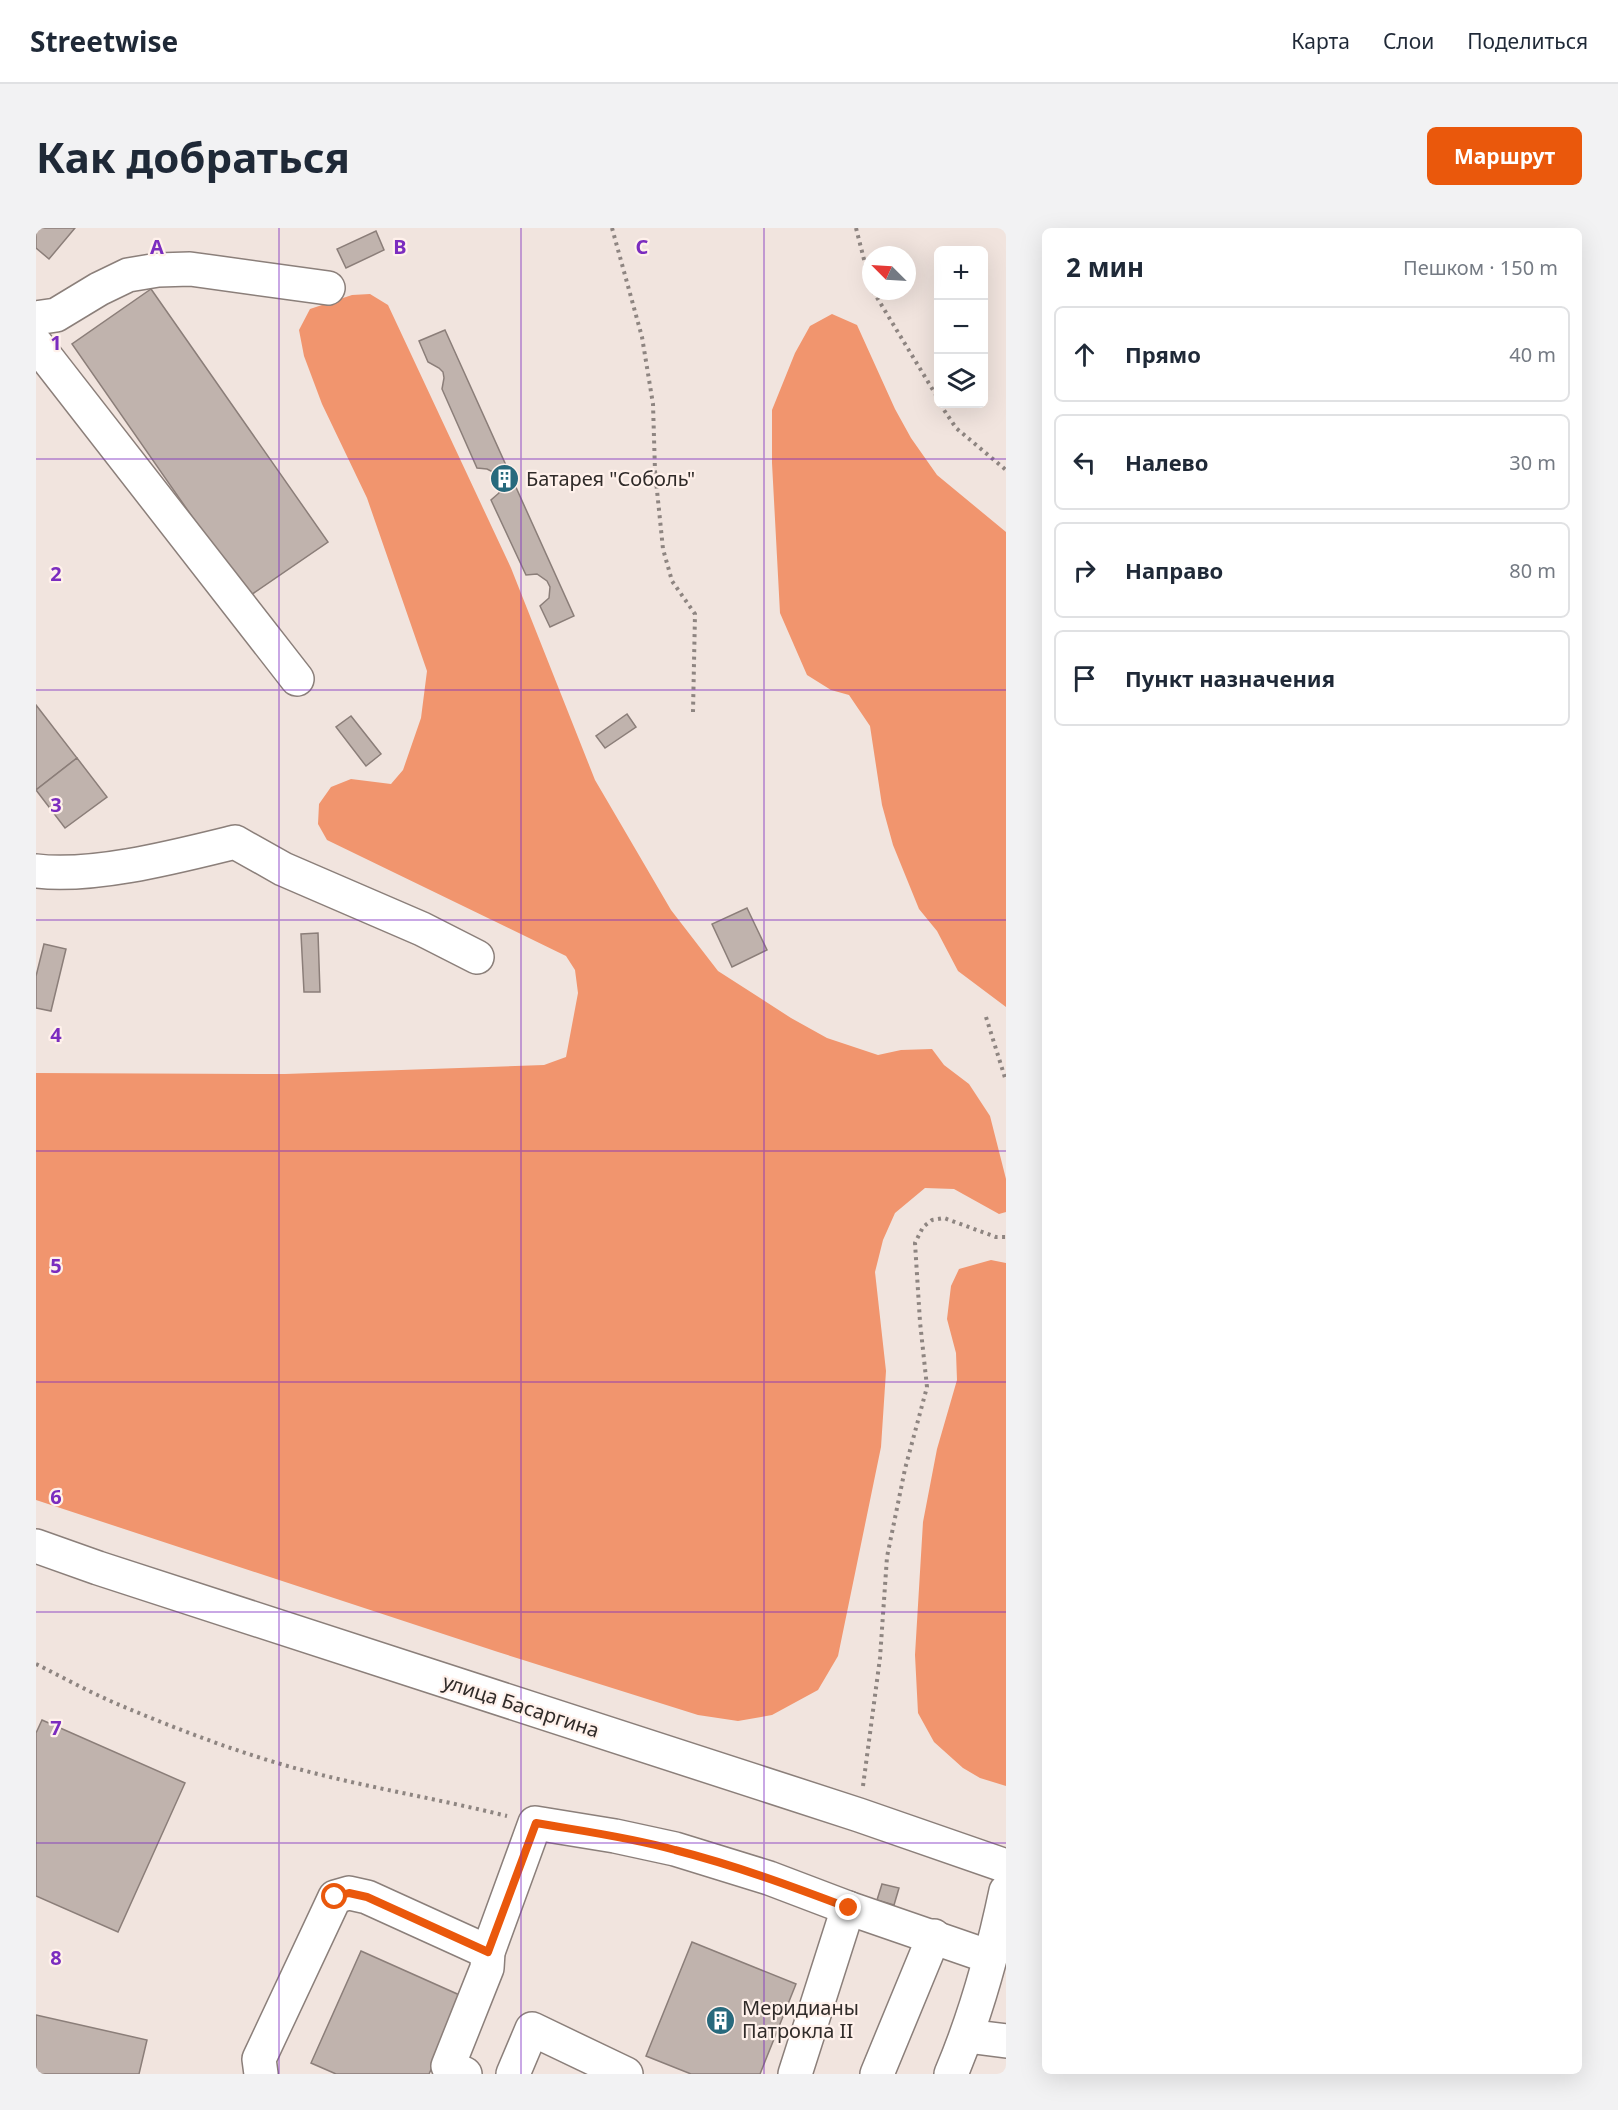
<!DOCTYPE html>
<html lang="ru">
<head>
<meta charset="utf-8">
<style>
	body { margin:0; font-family:"Noto Sans",sans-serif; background:#f2f2f3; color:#1f2937 }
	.controls { position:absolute; right:18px; top:18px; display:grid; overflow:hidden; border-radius:9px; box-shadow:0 6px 24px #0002 }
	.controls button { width:54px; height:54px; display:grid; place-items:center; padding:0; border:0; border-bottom:2px solid #e0e1e3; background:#fff; color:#1f2937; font:30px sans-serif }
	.compass { position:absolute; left:826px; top:18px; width:54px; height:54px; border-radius:50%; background:#fff; box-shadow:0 6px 24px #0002; rotate:294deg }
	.stop { position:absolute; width:18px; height:18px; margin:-14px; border:4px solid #ea580c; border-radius:50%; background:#fff }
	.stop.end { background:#ea580c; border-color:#fff; box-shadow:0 2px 6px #0008 }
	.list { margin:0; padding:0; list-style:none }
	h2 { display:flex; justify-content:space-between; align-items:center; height:78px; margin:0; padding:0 24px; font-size:26px }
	h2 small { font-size:20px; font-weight:400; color:#747a83 }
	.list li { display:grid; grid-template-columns:39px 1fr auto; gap:18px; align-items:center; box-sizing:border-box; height:96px; margin:0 12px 12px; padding:0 12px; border:2px solid #e0e1e3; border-radius:9px }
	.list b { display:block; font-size:22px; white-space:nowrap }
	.list em { font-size:20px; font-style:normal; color:#747a83 }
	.icon { flex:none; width:33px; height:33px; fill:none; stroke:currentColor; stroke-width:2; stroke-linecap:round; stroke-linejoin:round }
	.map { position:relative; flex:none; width:970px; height:1846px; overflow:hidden; border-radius:9px }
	header { display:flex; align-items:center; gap:36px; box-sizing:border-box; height:84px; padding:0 30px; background:#fff; border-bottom:2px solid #e0e1e3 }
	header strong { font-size:28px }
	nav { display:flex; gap:33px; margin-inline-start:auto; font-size:21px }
	.intro { display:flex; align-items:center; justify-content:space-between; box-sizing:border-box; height:144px; padding:0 36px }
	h1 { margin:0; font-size:42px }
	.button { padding:15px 27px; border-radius:9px; background:#ea580c; color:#fff; font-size:21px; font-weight:700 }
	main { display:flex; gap:36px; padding:0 36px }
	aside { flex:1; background:#fff; border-radius:9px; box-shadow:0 6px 24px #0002 }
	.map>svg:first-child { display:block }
</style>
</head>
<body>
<header>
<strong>Streetwise</strong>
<nav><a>Карта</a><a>Слои</a><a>Поделиться</a></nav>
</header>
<div class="intro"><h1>Как добраться</h1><a class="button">Маршрут</a></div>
<main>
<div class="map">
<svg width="970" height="1846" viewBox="0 0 970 1846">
	<rect width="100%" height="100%" fill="#f1e4de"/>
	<g fill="#f1956e">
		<path d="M334,66L352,77L475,340L559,552L635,682L682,743L755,790L791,810L842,827L865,822L896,821L908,837L933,856L954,888L970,951V984L963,986L918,961L889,960L859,985L847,1012L839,1044L850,1143L845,1219L802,1428L782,1462L736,1487L702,1493L662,1487L462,1424L0,1272V845L249,846L508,837L530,829L542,765L539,742L530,728L291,612L282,596L283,576L295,559L315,551L355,556L367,542L385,490L391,443L331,270L286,176L268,128L263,102L274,81L316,67Z"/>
		<path d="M796,86L821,97L859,181L875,210L901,247L970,304V779L922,743L901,703L883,681L857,617L846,577L834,498L813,467L795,462L771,447L744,385L736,235V182L759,125L774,98Z"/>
		<path d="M955,1032L970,1035V1558L944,1550L927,1540L898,1514L882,1485L879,1427L887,1294L901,1221L921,1152L920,1125L911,1091L915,1058L923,1041Z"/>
	</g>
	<g fill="#c0b3ad" stroke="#8b7e79" stroke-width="1.5">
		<path d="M0,0H39L13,31L0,20Z"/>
		<path d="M340,3L348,22L310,40L301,21Z"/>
		<path d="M115,61L292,314L212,369L36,116Z"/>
		<path d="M409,102L538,388L514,399L504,378L513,370L514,359L511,353L501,346L490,347L455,272L463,265L464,253L457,244L451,241L441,240L406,161L408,150L407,144L403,140L392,134L383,113Z"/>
		<path d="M0,477L41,530L0,562Z"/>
		<path d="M591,486L600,499L569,520L560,508Z"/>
		<path d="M315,488L345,526L330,538L300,499Z"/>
		<path d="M41,530L71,569L29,600L0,562Z"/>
		<path d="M711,680L731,722L696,739L676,696Z"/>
		<path d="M282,705L284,764H268L265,706Z"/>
		<path d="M8,716L30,721L15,783L0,780V748Z"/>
		<path d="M6,1492L149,1555L82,1704L0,1668V1505Z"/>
		<path d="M846,1656L863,1660L858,1677L841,1672Z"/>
		<path d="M656,1714L760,1756L724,1846H655L610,1828Z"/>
		<path d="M325,1723L428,1769L393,1846H300L275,1835Z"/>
		<path d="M0,1787L111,1812L103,1846H0Z"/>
	</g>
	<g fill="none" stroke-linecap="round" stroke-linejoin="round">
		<defs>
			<g id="minor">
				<path d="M0,90L20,87L63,61L92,47L122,42L154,41L292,60"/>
				<path d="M0,116L261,451"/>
				<path d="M0,643C58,650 142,628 199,614L247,641L386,701L441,729"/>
				<path d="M931,1808L970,1813"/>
				<path d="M225,1846L223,1831L299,1669L313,1665L331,1669L452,1724"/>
				<path d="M429,1846L412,1838L451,1740L452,1724L499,1595L579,1608L639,1621L733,1650L812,1680L954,1729"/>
				<path d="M477,1846L496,1801L590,1846"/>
				<path d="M759,1846L812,1680"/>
				<path d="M841,1846L898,1708"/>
				<path d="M915,1846C940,1787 957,1725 970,1663"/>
			</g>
			<path id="major" d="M0,1318L62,1340L823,1587L970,1638"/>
		</defs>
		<use href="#minor" stroke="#8b7f7a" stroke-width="36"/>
		<use href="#major" stroke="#8b7f7a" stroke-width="36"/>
		<g stroke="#8e8581" stroke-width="4" stroke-dasharray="3 4.5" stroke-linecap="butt">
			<path d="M576,0L606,109L617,176L619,243L627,321L636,353L659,386L657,484"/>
			<path d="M820,0L835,59"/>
			<path d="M837,63L903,172"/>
			<path d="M904,176L920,200L970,242"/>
			<path d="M950,789L970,853"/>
			<path d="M0,1436C28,1450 57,1466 86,1478C143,1502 206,1526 266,1542C334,1560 403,1571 471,1588"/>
			<path d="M827,1558L844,1430L851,1329L869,1241L891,1159L884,1094L879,1015L887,999L896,992L908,990L960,1009H970"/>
		</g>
		<use href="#minor" stroke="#fff" stroke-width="33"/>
		<use href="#major" stroke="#fff" stroke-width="33"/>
	</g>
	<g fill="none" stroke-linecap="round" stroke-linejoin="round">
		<path stroke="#ea580c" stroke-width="8" d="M299,1669L313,1665L331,1669L452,1724L500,1595C546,1603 593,1609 639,1622C698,1637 755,1658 813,1680"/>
	</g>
	<path fill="none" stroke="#7b2cbf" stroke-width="1.5" stroke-opacity="0.55" d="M243,0V1846M485,0V1846M728,0V1846M0,231H970M0,462H970M0,692H970M0,923H970M0,1154H970M0,1384H970M0,1615H970"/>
	<defs>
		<symbol id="building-disc" viewBox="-11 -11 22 22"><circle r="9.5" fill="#286a7d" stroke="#fff1eb"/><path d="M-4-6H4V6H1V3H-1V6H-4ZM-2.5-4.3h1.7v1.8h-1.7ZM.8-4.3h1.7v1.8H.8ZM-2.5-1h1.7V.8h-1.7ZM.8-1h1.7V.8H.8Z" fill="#fff"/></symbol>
	</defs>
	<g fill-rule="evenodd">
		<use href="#building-disc" x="452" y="234" width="33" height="33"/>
		<use href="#building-disc" x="668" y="1776" width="33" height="33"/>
	</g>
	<g text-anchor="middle" stroke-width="4.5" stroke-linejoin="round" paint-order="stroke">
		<g font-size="20" fill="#302b29" stroke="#fff1eb" text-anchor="start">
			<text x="490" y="258">Батарея "Соболь"</text>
			<text x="706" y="1787">Меридианы<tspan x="706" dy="23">Патрокла II</tspan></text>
		</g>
		<g font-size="20" fill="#302b29" stroke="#fff1eb">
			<text transform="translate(485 1478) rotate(18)" y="7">улица Басаргина</text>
		</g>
	</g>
	<g font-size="20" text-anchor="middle" font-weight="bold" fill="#7b2cbf" stroke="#fff1eb" stroke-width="4.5" stroke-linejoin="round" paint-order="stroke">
		<text x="121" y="26">A</text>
		<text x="364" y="26">B</text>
		<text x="606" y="26">C</text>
		<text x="20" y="122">1</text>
		<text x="20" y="353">2</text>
		<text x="20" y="584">3</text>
		<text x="20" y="814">4</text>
		<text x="20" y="1045">5</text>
		<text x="20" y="1276">6</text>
		<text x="20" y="1507">7</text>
		<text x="20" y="1737">8</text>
	</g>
</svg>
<div class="controls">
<button>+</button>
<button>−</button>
<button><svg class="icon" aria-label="layers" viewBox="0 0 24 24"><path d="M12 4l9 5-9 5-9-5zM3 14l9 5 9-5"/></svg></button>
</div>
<svg class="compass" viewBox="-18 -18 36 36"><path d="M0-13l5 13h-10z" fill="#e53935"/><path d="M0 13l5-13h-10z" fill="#747a83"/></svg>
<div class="stop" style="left:299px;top:1669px"></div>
<div class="stop end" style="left:813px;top:1680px"></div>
</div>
<aside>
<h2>2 мин<small>Пешком · 150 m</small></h2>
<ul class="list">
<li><svg class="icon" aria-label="ahead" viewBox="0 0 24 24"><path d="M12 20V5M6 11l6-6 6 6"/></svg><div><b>Прямо</b></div><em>40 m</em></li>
<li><svg class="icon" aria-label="left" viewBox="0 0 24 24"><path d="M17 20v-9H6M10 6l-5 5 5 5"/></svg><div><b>Налево</b></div><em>30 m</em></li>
<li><svg class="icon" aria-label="right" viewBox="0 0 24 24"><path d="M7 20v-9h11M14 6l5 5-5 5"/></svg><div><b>Направо</b></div><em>80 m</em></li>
<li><svg class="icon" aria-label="arrive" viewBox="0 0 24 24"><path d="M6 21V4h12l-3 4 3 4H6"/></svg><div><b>Пункт назначения</b></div></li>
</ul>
</aside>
</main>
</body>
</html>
